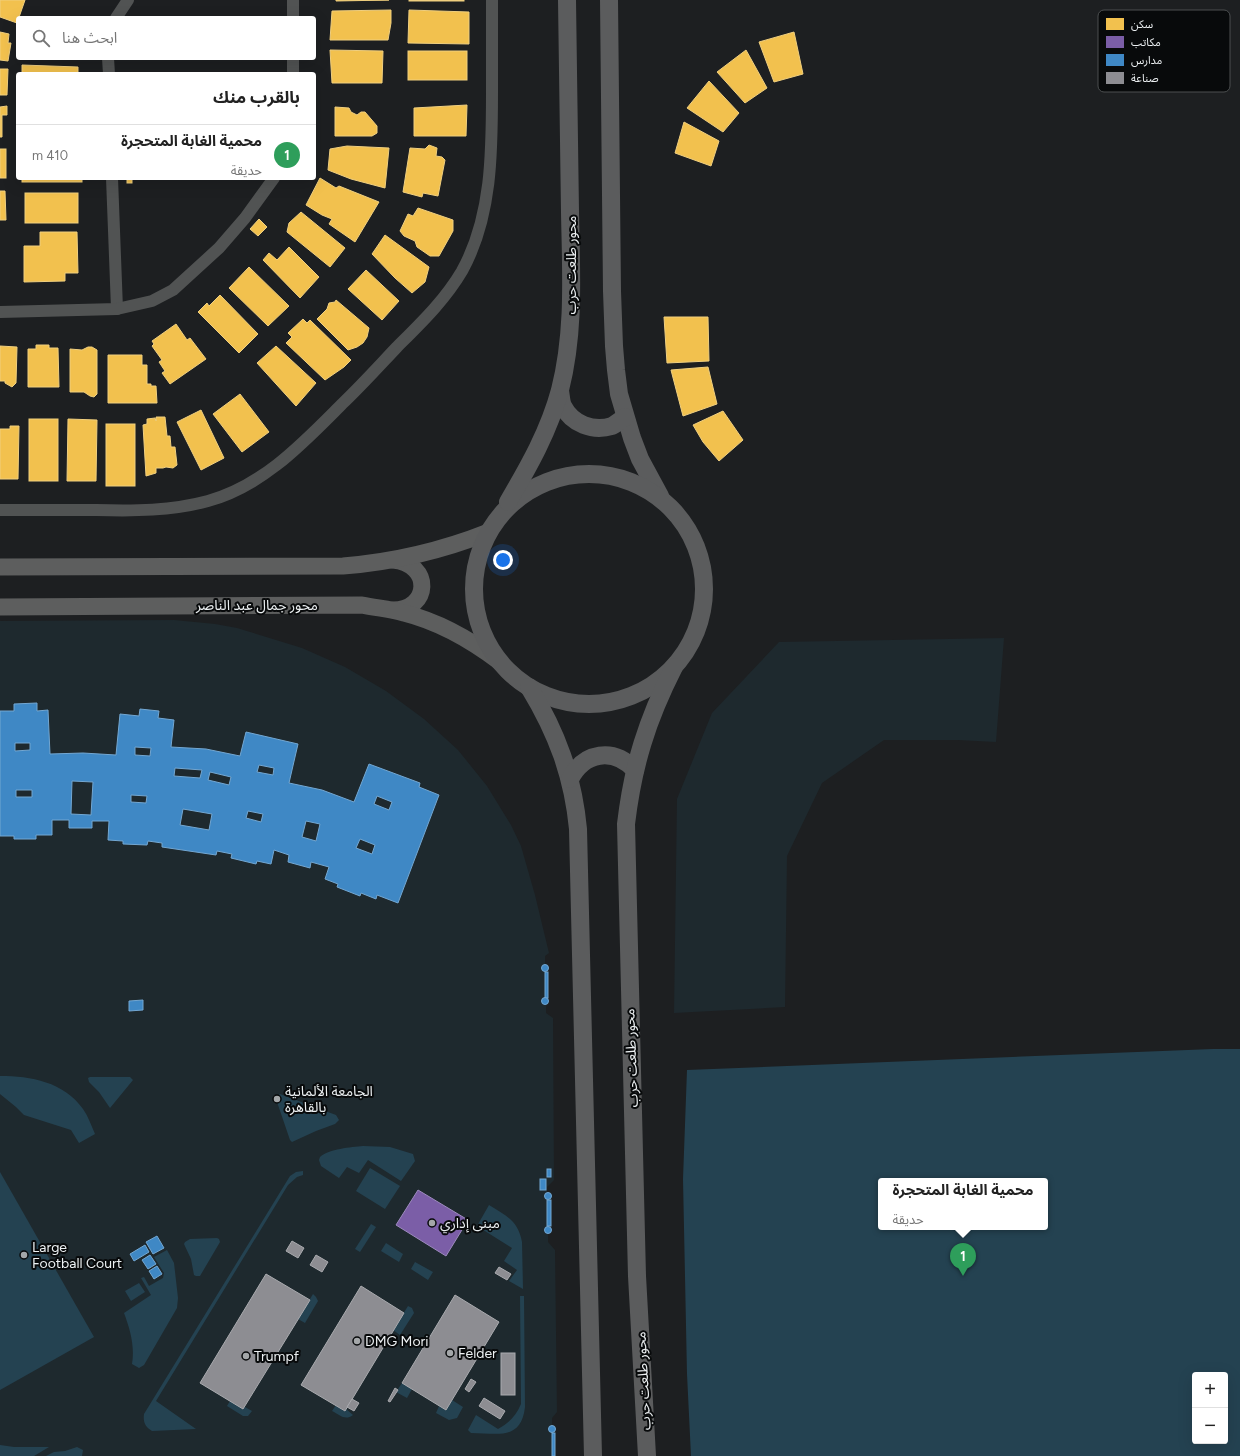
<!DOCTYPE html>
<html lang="ar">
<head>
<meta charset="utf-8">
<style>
	body { margin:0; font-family:Figtree,"Noto Sans Arabic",sans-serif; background:#f6f6f6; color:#222; direction:rtl }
	.controls { position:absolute; right:12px; bottom:12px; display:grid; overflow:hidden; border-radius:4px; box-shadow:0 4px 16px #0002 }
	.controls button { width:36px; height:36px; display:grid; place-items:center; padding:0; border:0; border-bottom:1px solid #e0e0e0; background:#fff; color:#222; font:20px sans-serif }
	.you { position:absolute; left:503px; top:560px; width:14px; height:14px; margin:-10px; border:3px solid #fff; border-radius:50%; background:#1a73e8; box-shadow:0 0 0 6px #1a73e833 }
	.badge { display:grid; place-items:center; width:26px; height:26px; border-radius:50%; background:#7c3aed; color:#fff; font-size:13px; font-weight:700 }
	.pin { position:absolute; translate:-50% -33px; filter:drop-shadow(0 1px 2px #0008) }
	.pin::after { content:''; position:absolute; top:21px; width:14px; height:12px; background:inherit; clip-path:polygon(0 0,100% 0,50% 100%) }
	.popup { position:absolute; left:878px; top:1178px; width:170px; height:52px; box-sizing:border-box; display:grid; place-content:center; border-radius:4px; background:#fff; filter:drop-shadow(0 1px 3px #0005); font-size:13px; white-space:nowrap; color:#767676 }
	.popup b { font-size:15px; color:#222 }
	.popup::after { content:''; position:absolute; left:50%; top:100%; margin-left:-8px; border:8px solid transparent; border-top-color:#fff }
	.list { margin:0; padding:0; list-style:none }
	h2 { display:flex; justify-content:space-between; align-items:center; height:52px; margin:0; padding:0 16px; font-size:17px }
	h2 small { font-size:13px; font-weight:400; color:#767676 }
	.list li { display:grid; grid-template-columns:26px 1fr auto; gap:12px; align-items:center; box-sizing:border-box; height:56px; padding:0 16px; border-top:1px solid #e0e0e0 }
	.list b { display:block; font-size:15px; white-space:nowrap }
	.list p { margin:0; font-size:13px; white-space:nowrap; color:#767676 }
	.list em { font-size:13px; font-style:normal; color:#767676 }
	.icon { flex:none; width:22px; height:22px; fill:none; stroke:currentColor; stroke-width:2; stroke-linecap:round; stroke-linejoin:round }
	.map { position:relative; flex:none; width:1240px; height:1456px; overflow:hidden; direction:ltr }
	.search { position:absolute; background:#fff; box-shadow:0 4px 16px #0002; left:16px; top:16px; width:300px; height:44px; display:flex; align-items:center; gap:10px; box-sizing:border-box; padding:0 14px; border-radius:4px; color:#767676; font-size:15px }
	.panel { position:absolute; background:#fff; box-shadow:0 4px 16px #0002; left:16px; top:72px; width:300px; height:108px; border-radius:4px; direction:rtl }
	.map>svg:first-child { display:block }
</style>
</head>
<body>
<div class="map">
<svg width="1240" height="1456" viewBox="0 0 1240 1456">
	<rect width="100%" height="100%" fill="#1d1f21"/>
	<g fill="#1e292e">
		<path d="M174,620L215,624L237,628L302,648L345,667L386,691L424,719L458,750L487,786L511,825L521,846L535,895L549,953L545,956V964H547L549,968L547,970L548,972V998L547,1000L549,1001L547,1005L546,1006V1013L553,1018L554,1180L547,1187V1192H550L552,1196L550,1198L551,1200V1226L550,1228L552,1230L550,1233L548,1234V1242L555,1250L557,1412L552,1418V1425H554L556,1429L554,1431L555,1433V1456H0V621Z"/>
		<path d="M1004,638L996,742L958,740H884L822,783L787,856L785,1007L674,1013L677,799L712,713L779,642Z"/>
	</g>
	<g fill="#244251" fill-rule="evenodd">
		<path d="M1213,1049H1240V1456H691L687,1374L683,1179L687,1070ZM881,1181H1045V1227H881ZM1195,1375H1225V1441H1195Z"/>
		<path d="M0,1076C31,1076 64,1082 83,1109C88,1116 91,1125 95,1134L79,1143L71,1130L24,1115L16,1107L0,1094Z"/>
		<path d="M90,1077H130L133,1080L110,1108L99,1092L89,1082L88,1078Z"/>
		<path d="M280,1094L336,1115L339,1120L335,1124L316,1131L292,1142L290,1140L276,1099V1096Z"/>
		<path d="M363,1146L390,1147L413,1154L415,1161L401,1181L368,1160L359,1173L347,1167L339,1178L321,1166L319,1160L320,1157C329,1149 351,1147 363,1146Z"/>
		<path d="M370,1168L400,1186L385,1209L356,1191Z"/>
		<path d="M303,1171V1175L297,1177L288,1185L156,1401L196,1429L152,1431C145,1427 143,1422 144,1414L290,1176L296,1172Z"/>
		<path d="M0,1172L94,1337L0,1390Z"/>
		<path d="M489,1205C507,1216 518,1221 522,1242L523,1289L509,1281L517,1270L504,1261L512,1248L477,1226Z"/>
		<path d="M371,1224L376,1227L360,1252L355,1249Z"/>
		<path d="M217,1238L219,1239L220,1242L200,1276H196L194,1275L191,1259L184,1244L185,1242L190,1239Z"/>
		<path d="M386,1243L403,1254L399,1262L381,1251Z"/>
		<path d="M167,1250L174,1263L178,1298L177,1308L144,1365L139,1368L132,1364C135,1346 130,1329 124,1313L151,1295L141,1278L144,1277L149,1286L163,1278L164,1273L154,1257Z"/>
		<path d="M415,1262L433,1272L428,1280L411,1269Z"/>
		<path d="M139,1283L145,1292L131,1301L125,1291Z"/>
		<path d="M313,1294L316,1297L318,1301L305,1323L298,1319Z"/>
		<path d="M520,1296H524L525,1407C521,1441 498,1433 471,1433L468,1430L476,1415L498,1429C509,1423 516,1416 521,1404Z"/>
		<path d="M408,1306L412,1308L414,1313L400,1335L393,1330Z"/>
		<path d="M402,1383L412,1389L407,1398L396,1392Z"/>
		<path d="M452,1400L463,1407L457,1418L449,1420L436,1413L439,1406L446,1410Z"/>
		<path d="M230,1401L243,1408L245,1407L252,1411L248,1416H243L227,1406Z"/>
		<path d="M336,1405L344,1411L346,1409L353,1415C345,1421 340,1415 332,1411Z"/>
		<path d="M0,1445L14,1447H49L34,1456H0Z"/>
		<path d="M77,1447L83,1450L82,1456H46L54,1452L65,1451Z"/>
	</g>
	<g fill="#f2c14e" stroke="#f0cf7f">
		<path d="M0,0H25L17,23L0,17Z"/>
		<path d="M336,0H389L336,1Z"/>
		<rect x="409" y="0" width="55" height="1"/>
		<path d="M391,10V23L388,40H330L332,11Z"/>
		<path d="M409,10L469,12V44L408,43Z"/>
		<path d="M0,32L9,34L8,43H11L8,61L0,60Z"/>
		<path d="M794,32L803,74L774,82L759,42Z"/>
		<path d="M330,50L383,51L382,83H332Z"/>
		<path d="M746,50L767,88L745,103L717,72Z"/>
		<rect x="408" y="51" width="59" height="29"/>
		<path d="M22,65L78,67V74H22Z"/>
		<path d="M0,69H8L7,95H0Z"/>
		<path d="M709,81L739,113L723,132L687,108Z"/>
		<path d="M467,105L466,136H414V108Z"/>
		<path d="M7,106V115H2V137H0V107Z"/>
		<path d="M335,107L349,108L351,112L357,115L361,112H365L377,126V133L372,136H335Z"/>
		<path d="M684,122L719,141L711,166L675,153Z"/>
		<path d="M429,145L437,148L436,156L442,157L445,160L438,196L423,193L422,197L403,192L410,148L425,149Z"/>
		<path d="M347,146L389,148L385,188L351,179L328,170L330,149Z"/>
		<rect x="0" y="149" width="6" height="29"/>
		<rect x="22" y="178" width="60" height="4"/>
		<rect x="127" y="178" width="5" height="5"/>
		<path d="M320,178L336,188L339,186L379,202L355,242L329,224L332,219L322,215L306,205Z"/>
		<path d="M0,191H5L6,220H0Z"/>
		<rect x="25" y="193" width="53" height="30"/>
		<path d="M418,208L453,220V231L439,256H430L417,247L415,241L404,236L400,231L408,214L413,216Z"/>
		<path d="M301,212L345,248L330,267L287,232L289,223Z"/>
		<path d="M259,219L267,227L258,236L250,229Z"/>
		<path d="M40,232H77L78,273H65V281L24,282V246H40Z"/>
		<path d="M385,235L429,267L425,282L412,293L395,278L372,254Z"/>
		<path d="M289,247L319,277L300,298L263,260L269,253L277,260Z"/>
		<path d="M249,267L289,306L268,326L229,288Z"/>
		<path d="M366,270L399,301L382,320L348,289Z"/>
		<path d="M220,295L258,334L239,353L198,312L207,303L209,306Z"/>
		<path d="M336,300L369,328L367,337L363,343L357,347L348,350L317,319L327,309L329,303L335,302Z"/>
		<path d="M664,317H708L709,361L667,363Z"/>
		<path d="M303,319L307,323L310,320L351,360L344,367L325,380L286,343L292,337L288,333Z"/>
		<path d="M176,324L187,340L190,338L206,359L170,384L162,373L165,371L159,362L162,360L152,346L154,344L152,341Z"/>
		<path d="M36,345H49V348H58L59,387H28V349H36Z"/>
		<path d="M0,346L17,347L16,383L12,387L5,383V381H0Z"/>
		<path d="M276,346L316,383L296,406L257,363Z"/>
		<path d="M88,347H92L97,350V394L94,397L90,396L84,392H70V349L82,350Z"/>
		<path d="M108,355H142V365H147V384H151V386H156L157,403H108Z"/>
		<path d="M708,367L717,404L683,416L671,370Z"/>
		<path d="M240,394L269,432L242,452L213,414Z"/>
		<path d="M201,410L224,458L201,470L177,422Z"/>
		<path d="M723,411L743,440L719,461L703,442L693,425Z"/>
		<path d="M156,417H165L167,436H170L171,447H175L177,465L173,468L166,467L163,468H156V473L146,476L143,425L147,424V419L155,418L156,421Z"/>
		<rect x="29" y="419" width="29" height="62"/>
		<path d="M68,419L97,420L96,481H67Z"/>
		<rect x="106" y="424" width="29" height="62"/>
		<path d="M10,426H19L18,479H0V429H10Z"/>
	</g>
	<path fill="#7b5ea7" stroke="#9d8abe" d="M418,1190L468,1220L446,1256L396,1225Z"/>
	<g fill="#3f88c5" stroke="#73a7d2" fill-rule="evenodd">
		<path d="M37,703V711L48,710L50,754L83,753L116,755L120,714L139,716L140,709L159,711L158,718L174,720L171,747L206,749L240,756L246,732L298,744L289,783L322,790L354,802L369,764L420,783L419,787L439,795L398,903L377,895L376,899L361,893L360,896L337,887L338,884L325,879L329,867L311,862L310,868L288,862L289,855L274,850L271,864L257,861L256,864L231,858L232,854L217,851L216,855L162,847V843L148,841L147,845L123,844V841L108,840L109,821H92V828H69V820H52V835H36V839H14V836H0V711H14V704ZM15,743H30V750L15,751ZM135,747L151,748L150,756L135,755ZM259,765L274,768L273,775L257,772ZM175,768L202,770L200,778L174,776ZM210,772L231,777L229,785L208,780ZM72,781L93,782L91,815L71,814ZM16,790H32V797H16ZM131,795L147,796L146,803L131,802ZM377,796L392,802L389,810L374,804ZM183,809L212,814L209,830L180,825ZM248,811L263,814L261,822L246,818ZM306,821L320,824L316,841L302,837ZM360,839L375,845L372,854L356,848Z"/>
		<circle cx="545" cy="968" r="3.5"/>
		<rect x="545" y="972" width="3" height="26"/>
		<circle cx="545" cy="1001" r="3.5"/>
		<path d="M143,1000V1010L129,1011V1001Z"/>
		<rect x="547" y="1169" width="4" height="8"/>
		<rect x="540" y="1179" width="6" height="11"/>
		<circle cx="548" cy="1196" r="3.5"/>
		<rect x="547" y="1200" width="4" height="26"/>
		<circle cx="548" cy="1230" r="3.5"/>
		<path d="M157,1236L164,1248L153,1254L146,1242Z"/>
		<path d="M145,1245L149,1252L134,1261L130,1254Z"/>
		<path d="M150,1255L156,1264L148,1269L142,1260Z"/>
		<path d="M157,1266L162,1274L154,1279L149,1271Z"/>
		<circle cx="552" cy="1429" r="3.5"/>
		<rect x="552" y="1433" width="3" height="23"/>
	</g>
	<g fill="#8d8d92" stroke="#aaabaf">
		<path d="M292,1241L304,1248L298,1258L286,1251Z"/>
		<path d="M316,1255L328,1262L322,1272L310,1265Z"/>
		<path d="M499,1267L511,1274L507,1280L495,1273Z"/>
		<path d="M266,1274L310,1300L243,1409L200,1383Z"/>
		<path d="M361,1286L404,1313L345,1411L301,1385Z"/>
		<path d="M455,1295L499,1322L446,1410L402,1383Z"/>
		<rect x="501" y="1353" width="14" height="42"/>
		<path d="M471,1379L476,1382L469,1392L465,1389Z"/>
		<path d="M395,1388L398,1390L390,1402L388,1401Z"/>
		<path d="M484,1398L505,1411L500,1419L479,1406Z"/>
		<path d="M352,1399L359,1403L354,1411L347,1407Z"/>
	</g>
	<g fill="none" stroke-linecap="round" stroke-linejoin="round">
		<g stroke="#515353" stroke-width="12">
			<path d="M116,18L128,0"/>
			<path d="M293,18V0"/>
			<path d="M108,58L109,74"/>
			<path d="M293,74V58"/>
			<path d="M112,178L117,309"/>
			<path d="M0,312L117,309L152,301L173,290L219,248L245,218L274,178"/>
			<path d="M0,510C32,510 64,510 96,510C134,511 171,511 208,501C263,486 303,443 342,404C361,386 379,366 397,347C421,323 445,300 462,271C492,217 492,152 492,92C492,61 492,31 492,0"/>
		</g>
		<g stroke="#5d5e5e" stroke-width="17">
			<path d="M393,560C433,564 430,610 393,610"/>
			<path d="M0,567L343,566C394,562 441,551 489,532"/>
			<path d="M0,607L362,605C376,608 390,609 404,613C440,622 471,640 500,662"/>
		</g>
		<g stroke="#5b5c5d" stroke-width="18">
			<path d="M609,0L612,291L614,346L616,370L619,394L632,438L640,459L660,496"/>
			<path d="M560,391C561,396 561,402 563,406C572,424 593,432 612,426C616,424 621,420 625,417"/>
			<circle cx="589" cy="589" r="115"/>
			<path d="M508,502C529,466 549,431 560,390C575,331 571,272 570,212C569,141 568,71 567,0"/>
			<path d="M529,687C557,733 573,776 578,829L593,1456"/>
			<path d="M570,779C584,752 613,747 635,770"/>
			<path d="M647,1456L637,1276L626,824C633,765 647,720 674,667"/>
		</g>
	</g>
	<g fill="#a4a7a9" stroke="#080a0b" stroke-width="1.5">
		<circle cx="277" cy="1099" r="4"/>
		<circle cx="432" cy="1223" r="4"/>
		<circle cx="24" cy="1255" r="4"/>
		<circle cx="357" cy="1341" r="4"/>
		<circle cx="450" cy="1353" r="4"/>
		<circle cx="246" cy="1356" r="4"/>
	</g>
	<g text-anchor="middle" stroke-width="4" stroke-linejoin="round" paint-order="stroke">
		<g font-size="14" fill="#ecf0f2" stroke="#080a0b">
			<text transform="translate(571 265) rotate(-90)" y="5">محور طلعت حرب</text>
			<text x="257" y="610">محور جمال عبد الناصر</text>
			<text transform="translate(631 1058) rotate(-92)" y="5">محور طلعت حرب</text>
			<text transform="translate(643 1381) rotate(-93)" y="5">محور طلعت حرب</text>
		</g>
		<g font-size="14" fill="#ecf0f2" stroke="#080a0b" text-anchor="start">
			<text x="285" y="1096">الجامعة الألمانية<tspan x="285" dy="16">بالقاهرة</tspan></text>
			<text x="440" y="1228">مبنى إداري</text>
			<text x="32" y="1252">Large<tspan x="32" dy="16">Football Court</tspan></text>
			<text x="365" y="1346">DMG Mori</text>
			<text x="458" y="1358">Felder</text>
			<text x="254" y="1361">Trumpf</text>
		</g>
	</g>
	<rect x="1098" y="10" width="132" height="82" rx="6" fill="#080a0b" stroke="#4c4f50" stroke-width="1"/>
	<rect x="1106" y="18" width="18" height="12" fill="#f2c14e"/>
	<rect x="1106" y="36" width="18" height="12" fill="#7b5ea7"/>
	<rect x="1106" y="54" width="18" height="12" fill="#3f88c5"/>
	<rect x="1106" y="72" width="18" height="12" fill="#8d8d92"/>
	<g font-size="11" fill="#ecf0f2">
		<text x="1131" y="28">سكن</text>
		<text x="1131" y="46">مكاتب</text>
		<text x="1131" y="64">مدارس</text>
		<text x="1131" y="82">صناعة</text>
	</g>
</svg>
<div class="controls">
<button>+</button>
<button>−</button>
</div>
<div class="you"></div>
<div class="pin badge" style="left:963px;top:1276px;background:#2e9e5b">1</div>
<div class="popup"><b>محمية الغابة المتحجرة</b>حديقة</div>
<div class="search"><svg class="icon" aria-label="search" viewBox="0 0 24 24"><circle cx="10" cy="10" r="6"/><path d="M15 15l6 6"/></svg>ابحث هنا</div>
<section class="panel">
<h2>بالقرب منك<small></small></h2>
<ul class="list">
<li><span class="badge" style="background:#2e9e5b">1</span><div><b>محمية الغابة المتحجرة</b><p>حديقة</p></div><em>410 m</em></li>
</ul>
</section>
</div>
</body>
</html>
